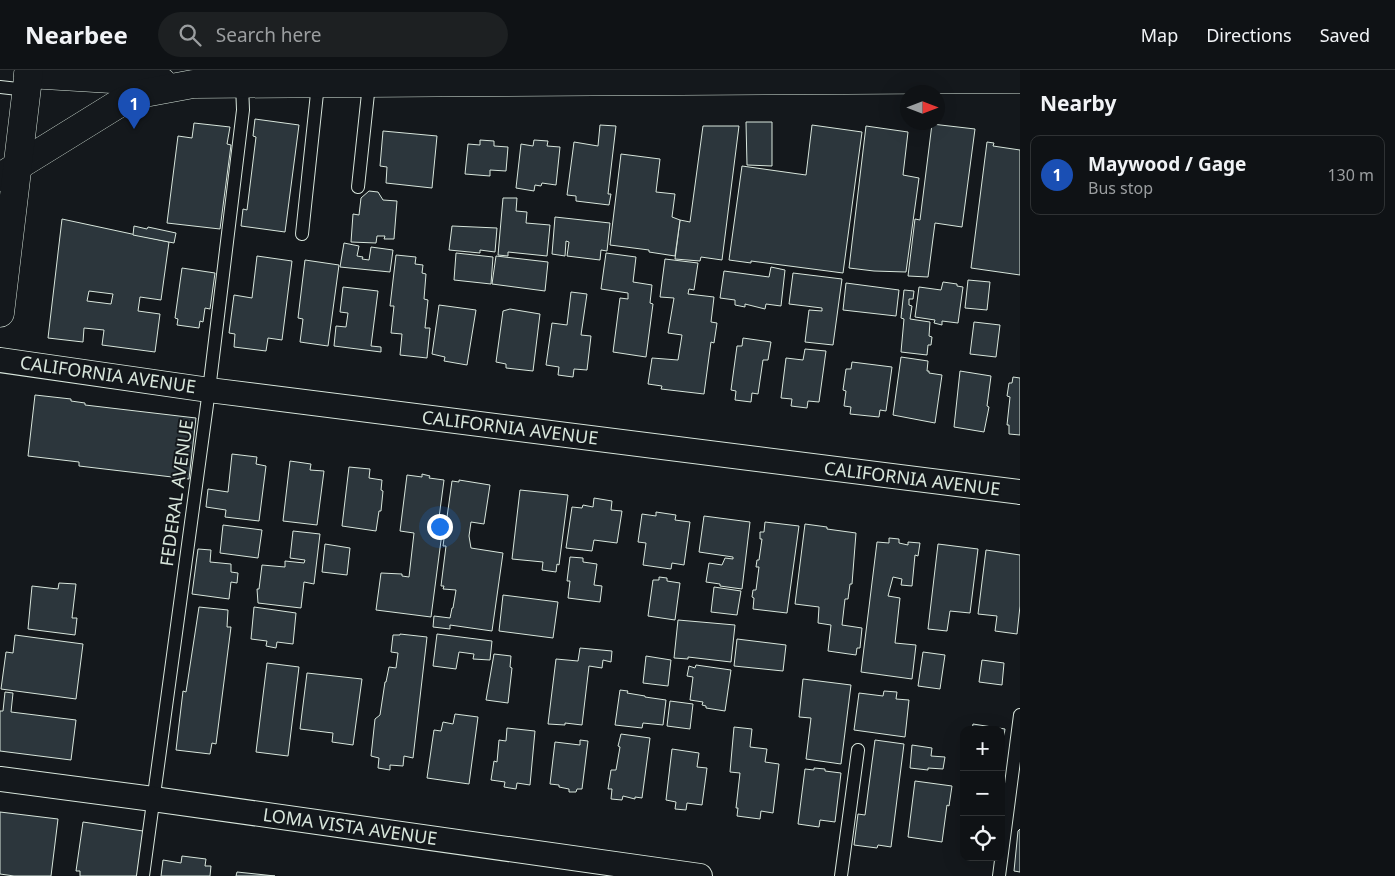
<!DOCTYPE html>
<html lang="en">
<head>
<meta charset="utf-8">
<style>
	body { margin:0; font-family:"Noto Sans",sans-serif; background:#1d2022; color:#f1f3f6 }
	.controls { position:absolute; right:15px; bottom:15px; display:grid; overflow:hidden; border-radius:10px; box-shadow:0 5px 20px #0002 }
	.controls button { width:45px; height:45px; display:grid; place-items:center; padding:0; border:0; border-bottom:1px solid #2f3234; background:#0f1215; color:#f1f3f6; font:25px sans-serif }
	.compass { position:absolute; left:900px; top:15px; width:45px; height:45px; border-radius:50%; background:#0f1215; box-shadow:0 5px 20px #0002; rotate:90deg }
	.you { position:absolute; left:439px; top:456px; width:18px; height:18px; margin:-12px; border:4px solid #fff; border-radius:50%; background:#1a73e8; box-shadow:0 0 0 8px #1a73e833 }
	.badge { display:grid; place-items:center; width:32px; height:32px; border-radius:50%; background:#ffb74d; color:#fff; font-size:16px; font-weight:700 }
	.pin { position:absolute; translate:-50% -41px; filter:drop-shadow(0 1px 2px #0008) }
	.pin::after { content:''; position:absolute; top:26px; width:18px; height:15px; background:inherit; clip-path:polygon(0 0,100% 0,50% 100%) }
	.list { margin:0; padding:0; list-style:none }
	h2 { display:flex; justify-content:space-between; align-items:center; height:65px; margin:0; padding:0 20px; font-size:21px }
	h2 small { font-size:16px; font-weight:400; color:#9b9ea0 }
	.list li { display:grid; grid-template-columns:32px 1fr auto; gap:15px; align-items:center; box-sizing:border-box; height:80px; margin:0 10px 10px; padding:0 10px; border:1px solid #2f3234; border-radius:10px }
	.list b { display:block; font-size:19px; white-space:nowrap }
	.list p { margin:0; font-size:16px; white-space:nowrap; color:#9b9ea0 }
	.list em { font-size:16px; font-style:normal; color:#9b9ea0 }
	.icon { flex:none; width:28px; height:28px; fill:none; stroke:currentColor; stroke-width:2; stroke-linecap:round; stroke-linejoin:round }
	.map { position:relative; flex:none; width:1020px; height:806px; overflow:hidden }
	header { display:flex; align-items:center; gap:30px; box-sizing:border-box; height:70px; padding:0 25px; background:#0f1215; border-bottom:1px solid #2f3234 }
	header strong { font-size:24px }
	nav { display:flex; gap:28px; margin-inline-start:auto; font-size:18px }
	.search { width:350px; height:45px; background:#1d2022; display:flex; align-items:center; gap:12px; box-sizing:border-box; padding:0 18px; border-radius:28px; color:#9b9ea0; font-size:19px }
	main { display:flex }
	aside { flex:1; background:#0f1215 }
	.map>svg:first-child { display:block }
</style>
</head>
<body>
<header>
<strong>Nearbee</strong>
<div class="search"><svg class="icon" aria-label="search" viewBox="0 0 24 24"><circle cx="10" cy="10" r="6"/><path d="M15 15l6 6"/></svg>Search here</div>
<nav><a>Map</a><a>Directions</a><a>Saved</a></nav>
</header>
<main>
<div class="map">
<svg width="1020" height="806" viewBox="0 0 1020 806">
	<rect width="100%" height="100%" fill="#14181c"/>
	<g fill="#2c363c" stroke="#d8e6dc" fill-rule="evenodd">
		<path d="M255,49L299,55L285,162L241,156L243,139L247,140L256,67L253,66Z"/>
		<path d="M746,52H772V96L747,95Z"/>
		<path d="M194,53L230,57L227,74L231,75L220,159L167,153L178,66L192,68Z"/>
		<path d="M932,54L975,59L962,157L935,153L928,207L908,206L915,149L920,150Z"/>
		<path d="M600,55L616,56L608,124H611L609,135L576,131V126L567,125L574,72L598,76Z"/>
		<path d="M812,55L862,62L843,203L751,191V193L729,190L742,96L806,105Z"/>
		<path d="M703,56H739L722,190L701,187L700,191L675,189L680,150L690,152Z"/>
		<path d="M866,56L908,62L903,105L919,108L906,202L874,201L849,198Z"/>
		<path d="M383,61L437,66L432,118L386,113L387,97L380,96Z"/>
		<path d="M480,70L494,71V76L508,77L506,101L490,100V106L465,104L468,74L480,75Z"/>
		<path d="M534,70L548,71L547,76L560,77L556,115L542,113L541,116L535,115L534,121L516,118L521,74L533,76Z"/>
		<path d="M987,72L994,73L993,76L1020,80V205L971,198Z"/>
		<path d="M621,84L660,89L656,122L675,124L672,147L680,150L675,186L649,182V180L610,175Z"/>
		<path d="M369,121L378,122L383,130L397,131L394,169H384L385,166H377L376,173L351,172L353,144L359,145L361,128Z"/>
		<path d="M503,128H517L516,141L527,142L526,153L550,155L547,186L508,182V186L498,185Z"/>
		<path d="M555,147L610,153L607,181L601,180L600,190L567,186L569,172L566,171L565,186L552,184Z"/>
		<path d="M62,149L169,172L161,230L140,227L138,241L160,244L155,282L102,275L104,260L84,258L83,272L48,268ZM89,221L113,224L111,234L87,231Z"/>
		<path d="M134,156L147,159L148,157L176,163L174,173L133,165Z"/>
		<path d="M452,156L497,158L495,182L480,180V183L449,180Z"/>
		<path d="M344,173L359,176L357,186L363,187L362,189L369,190L371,177L393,180L390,202L340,197Z"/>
		<path d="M456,183L493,187L491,214L454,210Z"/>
		<path d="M606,183L636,187L633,212L652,215L650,233L653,234L646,287L613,282L620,228L628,229V223L601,219Z"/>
		<path d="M396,185L416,187L415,194L423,195L422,203L426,204L424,229L428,230L425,258H430L427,288L400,285L402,264L391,263L394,236H390Z"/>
		<path d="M257,186L292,191L282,270L268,268L266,281L234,277L235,264L229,263L234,225L252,228Z"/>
		<path d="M496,186L548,192L545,221L492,214Z"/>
		<path d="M665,189L698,193L694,220L689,219L688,224L714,227L711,252L717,253L714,273L711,272L704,324L661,319L662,316L648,314L652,288L678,290L682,265L668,263L674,228L660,227Z"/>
		<path d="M305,190L339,195L328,276L300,272L303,249L298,248Z"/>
		<path d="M771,197L785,200L781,236L766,234L765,239L745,234V237L735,235V230L720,228L724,201L769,207Z"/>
		<path d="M182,198L215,203L210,239L205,238L203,252L200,251L199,258L177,255L178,249L175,248Z"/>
		<path d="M793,203L842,209L833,275L805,272L809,240L822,241V238L789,234Z"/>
		<path d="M968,210L990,212L987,240L965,238Z"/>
		<path d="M943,212L957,214V216L963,217L958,253L942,251V255L934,253L935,250L915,247L919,217L941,220Z"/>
		<path d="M846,213L899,220L896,246L843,240Z"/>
		<path d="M343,217L378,221L371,276L381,277V282L334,276L336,256L346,257L348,243L340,242Z"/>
		<path d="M904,220L914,221L913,229H909V235L912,236L910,249L930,252L929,266L932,267L931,275H928L927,285L901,282L904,249L901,248Z"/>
		<path d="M571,222L587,224L581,265L591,266L587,300L574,299L573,307L558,305L559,297L546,295L552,253L567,255Z"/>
		<path d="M439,235L476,240L467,295L444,291L445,287L432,284Z"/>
		<path d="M510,239L540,244L533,301L506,298V294L496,292L503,241Z"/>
		<path d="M974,252L1000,255L996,287L970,284Z"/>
		<path d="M743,268L771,272L768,290H763L758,324L752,323L751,332L735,330L736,321L731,320L737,276H742Z"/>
		<path d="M805,279L826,281L819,332L808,331L807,338L791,336L792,329L781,328L786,288L803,290Z"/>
		<path d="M901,287L928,291L927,301H929V303L942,305L935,353L893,345Z"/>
		<path d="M852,292L892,297L886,341L880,340L879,347L850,344L851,337L844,336L846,321L843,320L846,299H851Z"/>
		<path d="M960,301L991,306L987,336L989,337L984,362L954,357Z"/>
		<path d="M1013,307L1020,308V365L1009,364V355H1007L1010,327L1007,326L1009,313H1012Z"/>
		<path d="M35,325L71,329V331L85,333V335L196,348L189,409L79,396V392L28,386Z"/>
		<path d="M232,384L257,387L256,394L266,396L259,451L225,447L226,440L206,437L208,419L228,422Z"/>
		<path d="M290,391L311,394L310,400L324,401L317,455L283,451Z"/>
		<path d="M349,397L370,399L369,408L382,410L381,420L383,421L381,441H379L376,461L342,456Z"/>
		<path d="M422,404L430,406L429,408L444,410L437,463H442L431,547L376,540L381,503L402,504V506L409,507L414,463L400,461L407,405L422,407Z"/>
		<path d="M459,410L490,415L484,454L471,452L469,466L471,478L503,483L492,561L450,555V559L433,557L434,546L450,548L452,538H453L456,520L443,519L444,516H441L446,476H443L452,411L459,412Z"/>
		<path d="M520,420L568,425L559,495L557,494L556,502L542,500L543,492L512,489Z"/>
		<path d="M594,428L612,431L611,440L622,441L617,473L594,470L592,481L566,478L572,437L582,438L583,435L593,437Z"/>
		<path d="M656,442L676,445L675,450L690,452L684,495L672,493L671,499L643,495L646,473L638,472L642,444L656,446Z"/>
		<path d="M704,446L750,452L742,519L720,516V514L706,512L709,493L722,495L725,488L733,489V487L699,482Z"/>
		<path d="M765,452L799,456L787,543L753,539L754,528L752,527L753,520H756L759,497H756L757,490H759L762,469H760V462H764Z"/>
		<path d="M805,454L827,457V459L856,463L852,514H850L848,529H845L842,555L862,558L860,578H857L856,585L828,581L831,555L818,553L819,537L795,534Z"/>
		<path d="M223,455L262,460L258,488L220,483Z"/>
		<path d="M293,461L320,464L314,514L304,512L301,538L258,533L257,519H259L262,495L285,497V491L304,493L305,490L290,488Z"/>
		<path d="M889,468L899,469V473L908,475V472L920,473L918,486L915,485L912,516L901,515L902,509L893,507L888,526L900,528L895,573L916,575L912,609L861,602L877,472L889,473Z"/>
		<path d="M325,474L350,478L347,505L322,502Z"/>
		<path d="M938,474L978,479L970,543L950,541L947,561L928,559Z"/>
		<path d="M198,479L211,480L210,492L231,494V502L238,503L237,513L231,512L229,529L192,524Z"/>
		<path d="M986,480L1020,485V536L1017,564L995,561L997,546L978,544Z"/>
		<path d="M570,487L583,488V492L597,494L594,515L602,516L600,532L568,528L570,511H567Z"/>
		<path d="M659,507L667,508V511L680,513L675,550L648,546L653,510H659Z"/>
		<path d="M59,513L76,514L72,548H77L75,565L28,559L32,516L58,519Z"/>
		<path d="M714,517L741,521L737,545L711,542Z"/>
		<path d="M503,525L558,532L553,568L499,561Z"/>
		<path d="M199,537L228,540L227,557H231L216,674L212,673L210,684L176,680L183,621L186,622Z"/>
		<path d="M254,537L296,543L293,574L277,572L276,578L266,576L267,571L251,569Z"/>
		<path d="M678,550L735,555L731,592L688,587V589L674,588Z"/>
		<path d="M400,564L427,567L413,688L404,686L403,696L390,695V700L378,698L379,688L371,686L375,649L380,645L385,612H386L389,597L396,598L398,583L391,582L393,565H400Z"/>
		<path d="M437,564L492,571L490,590L473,589L474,584L459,582L456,599L433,596Z"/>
		<path d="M15,565L83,574L76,629L1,619L6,582L13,583Z"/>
		<path d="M737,569L786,575L783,601L734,596Z"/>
		<path d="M580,578L612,581L611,592L603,590L602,598L589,596L582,655L565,653V655L548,654L556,589L578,591Z"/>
		<path d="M923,582L945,585L940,619L918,616Z"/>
		<path d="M494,584L511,586L510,597L512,598L508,633L486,630Z"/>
		<path d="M646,586L671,590L668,616L643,613Z"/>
		<path d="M982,590L1004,593L1002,615L979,612Z"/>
		<path d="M267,593L299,597L288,686L256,682Z"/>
		<path d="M696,595L731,600L725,641L706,638V636L702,635L703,632L690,630L693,607L687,606L689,596L695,598Z"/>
		<path d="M307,603L362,609L353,675L332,672L333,663L300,659Z"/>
		<path d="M803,609L851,615L841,694L806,689L811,648L799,647Z"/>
		<path d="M620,620L628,621L627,623L645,626V627L666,630L663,655L643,653L642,658L615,655Z"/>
		<path d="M884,621L897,622L896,629L909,630L905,667L854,660L859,623L883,626Z"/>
		<path d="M5,622L13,623L11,642L76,650L71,690L0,681V641H3Z"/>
		<path d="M670,631L693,634L690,659L667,656Z"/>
		<path d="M455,644L478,647L469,714L427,708L434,660L441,661L443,652L453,654Z"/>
		<path d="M973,654L1005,659L1001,687V660H972Z"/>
		<path d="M734,657L752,659L750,677L767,679L765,692L779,694L773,743L761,741L760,749L737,746L738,738H736L740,703L730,702Z"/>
		<path d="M507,658L535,661L530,715L517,713L516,719L504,717L505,712L491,710L494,691L497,692L499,670L506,671Z"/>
		<path d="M621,664L650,668L642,728L635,727V729L623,726L622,730L611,729L612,719H608L611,700H616L620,677L618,676Z"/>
		<path d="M580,670L588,671L582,719H577L576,722H569V719L559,717V715L550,714L555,672L580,675Z"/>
		<path d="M875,670L904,674L891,777L878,775L877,778L854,775L858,744L865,745Z"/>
		<path d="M912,675L932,678L931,686L945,687L943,699L928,698V700L910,698Z"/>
		<path d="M672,679L699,683L697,697L707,698L702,735L687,733L686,740L675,739L676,732L666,730Z"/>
		<path d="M814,698L825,699V701L841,703L835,752L820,750L819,757L798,754L805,699L814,700Z"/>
		<path d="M915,711L952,716L949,736L947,735L942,772L908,767Z"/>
		<path d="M0,742L58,749L51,806H14L0,804Z"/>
		<path d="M83,752L143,761L137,806H80V801H76Z"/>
		<path d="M1020,759V802L1014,801L1018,761Z"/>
		<path d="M182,786L206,789L205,796H211L210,806H161L163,790L181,793Z"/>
		<path d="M237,802L275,806H236Z"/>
	</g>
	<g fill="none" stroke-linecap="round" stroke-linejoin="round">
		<defs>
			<g id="lane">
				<path d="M0,17L27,20"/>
				<path d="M358,117L369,14"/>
				<path d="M302,164L318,14"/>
				<path d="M143,806L209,320L243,40L242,14"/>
				<path d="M841,806L858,680"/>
				<path d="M999,806L1020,645"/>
			</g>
			<g id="street">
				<path d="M0,290L209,320L1020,422"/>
				<path d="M0,709L153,729L700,806"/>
			</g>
			<g id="secondary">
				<path d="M28,4L162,12"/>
				<path d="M0,107L118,34L139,24L193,14L1020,9"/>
				<path d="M0,243L29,0"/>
			</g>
		</defs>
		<use href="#lane" stroke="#d8e6dc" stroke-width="14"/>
		<use href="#street" stroke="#d8e6dc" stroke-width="26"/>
		<use href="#secondary" stroke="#d8e6dc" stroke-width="29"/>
		<use href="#lane" stroke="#14181c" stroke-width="12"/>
		<use href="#street" stroke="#14181c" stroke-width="24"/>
		<use href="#secondary" stroke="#14181c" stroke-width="28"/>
	</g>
	<g text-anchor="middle" stroke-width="4" stroke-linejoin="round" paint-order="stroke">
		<g font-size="18" fill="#d8e6dc" stroke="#14181c">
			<text transform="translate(108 305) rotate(8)" y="6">CALIFORNIA AVENUE</text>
			<text transform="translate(510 358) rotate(7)" y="6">CALIFORNIA AVENUE</text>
			<text transform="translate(912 409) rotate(7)" y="6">CALIFORNIA AVENUE</text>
			<text transform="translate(177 423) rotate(-82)" y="6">FEDERAL AVENUE</text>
			<text transform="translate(350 757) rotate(8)" y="6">LOMA VISTA AVENUE</text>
		</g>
	</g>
</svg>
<div class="controls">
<button>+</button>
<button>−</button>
<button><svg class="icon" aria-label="locate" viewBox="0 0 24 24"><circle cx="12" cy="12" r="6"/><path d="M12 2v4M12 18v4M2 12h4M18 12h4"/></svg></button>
</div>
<svg class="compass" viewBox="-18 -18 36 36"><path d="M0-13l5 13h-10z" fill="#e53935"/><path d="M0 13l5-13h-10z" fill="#9b9ea0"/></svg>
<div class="you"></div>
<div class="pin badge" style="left:134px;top:59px;background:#1a4fb4">1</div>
</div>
<aside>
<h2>Nearby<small></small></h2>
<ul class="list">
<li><span class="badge" style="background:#1a4fb4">1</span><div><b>Maywood / Gage</b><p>Bus stop</p></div><em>130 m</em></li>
</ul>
</aside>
</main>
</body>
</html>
